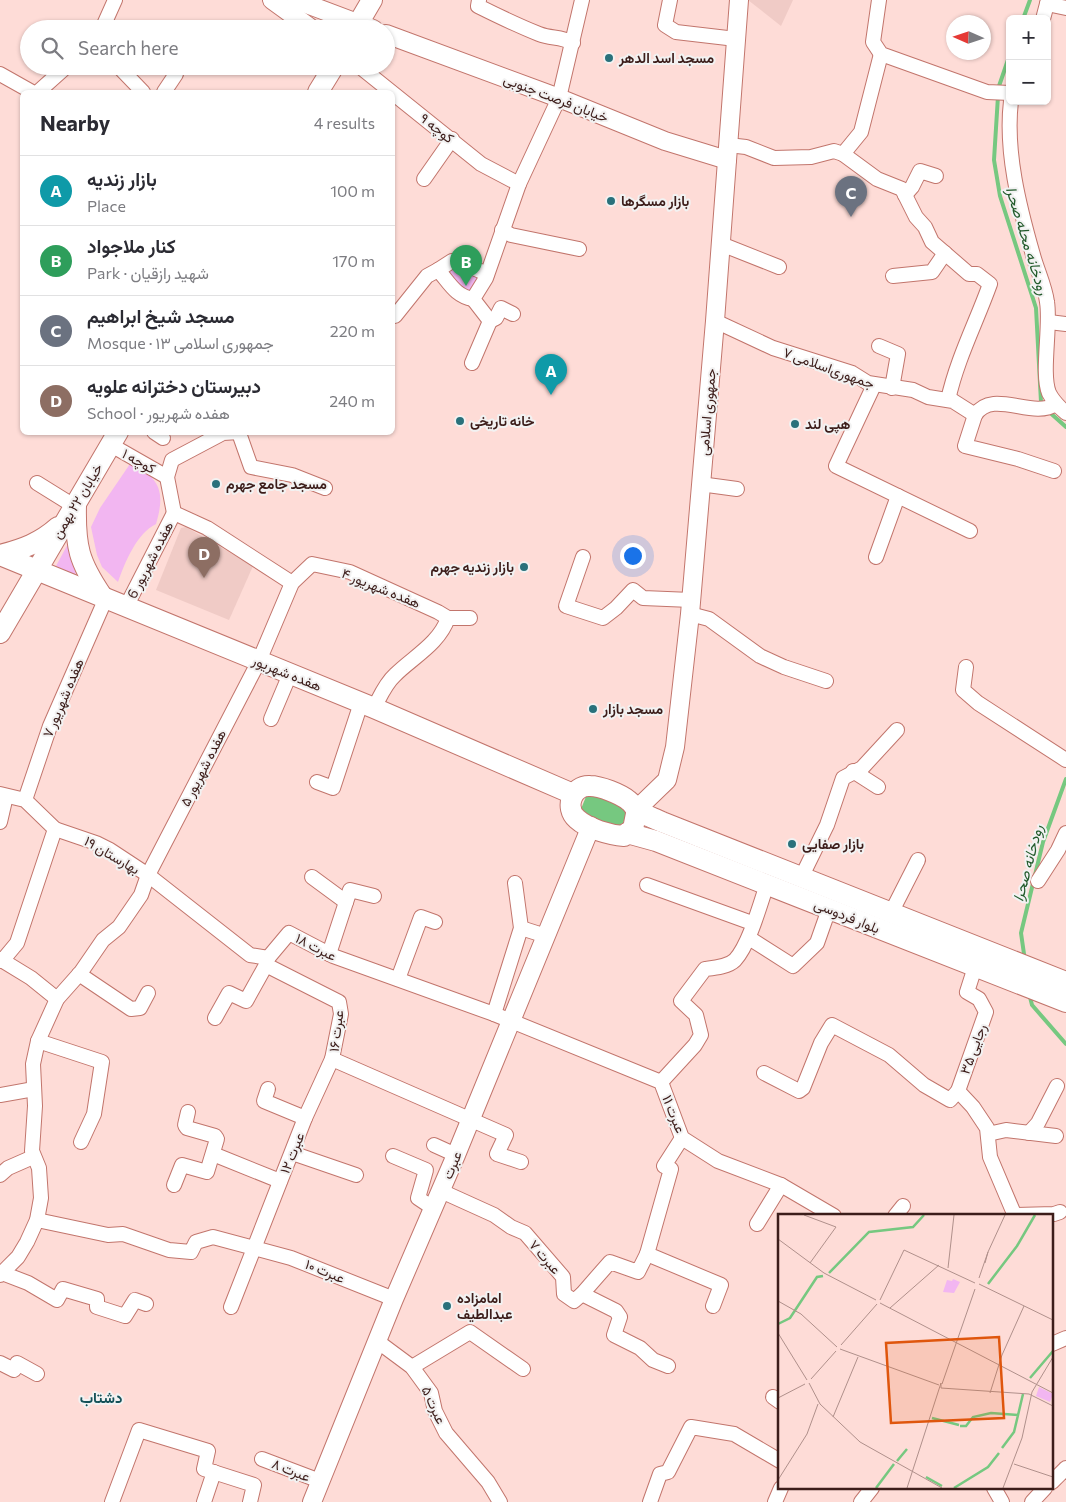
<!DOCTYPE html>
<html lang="en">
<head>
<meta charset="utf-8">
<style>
	body { margin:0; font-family:Commissioner,Vazirmatn,sans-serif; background:#f7f7f7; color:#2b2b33 }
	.controls { position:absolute; right:15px; top:15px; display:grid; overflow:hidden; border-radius:8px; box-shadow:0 1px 4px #0004 }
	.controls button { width:45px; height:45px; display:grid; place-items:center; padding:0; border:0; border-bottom:1px solid #e1e1e2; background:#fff; color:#2b2b33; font:25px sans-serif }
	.compass { position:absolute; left:946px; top:15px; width:45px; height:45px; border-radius:50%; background:#fff; box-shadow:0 1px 4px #0004; rotate:273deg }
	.you { position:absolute; left:632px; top:555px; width:18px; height:18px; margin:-12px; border:4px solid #fff; border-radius:50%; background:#1a73e8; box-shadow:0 0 0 8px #1a73e833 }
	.badge { display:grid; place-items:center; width:32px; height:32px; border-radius:50%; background:#ea580c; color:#fff; font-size:16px; font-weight:700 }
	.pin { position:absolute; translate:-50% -41px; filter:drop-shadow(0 1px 2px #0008) }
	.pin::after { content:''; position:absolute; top:26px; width:18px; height:15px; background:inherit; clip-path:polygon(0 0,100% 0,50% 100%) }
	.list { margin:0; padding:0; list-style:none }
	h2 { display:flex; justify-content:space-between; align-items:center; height:65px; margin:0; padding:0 20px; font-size:21px }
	h2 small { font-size:16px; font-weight:400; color:#7c7c81 }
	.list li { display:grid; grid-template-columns:32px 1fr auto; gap:15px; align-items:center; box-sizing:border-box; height:70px; padding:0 20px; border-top:1px solid #e1e1e2 }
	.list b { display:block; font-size:19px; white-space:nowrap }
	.list p { margin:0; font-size:16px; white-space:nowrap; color:#7c7c81 }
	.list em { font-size:16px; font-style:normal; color:#7c7c81 }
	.icon { flex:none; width:28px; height:28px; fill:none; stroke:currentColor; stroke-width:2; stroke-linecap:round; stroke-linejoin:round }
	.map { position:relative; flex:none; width:1066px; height:1502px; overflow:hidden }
	.search { position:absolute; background:#fff; box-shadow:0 1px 4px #0004; left:20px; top:20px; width:375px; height:55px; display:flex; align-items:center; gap:12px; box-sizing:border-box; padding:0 18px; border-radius:28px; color:#7c7c81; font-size:19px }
	.panel { position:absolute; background:#fff; box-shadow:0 1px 4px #0004; left:20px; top:90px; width:375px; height:345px; border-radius:8px }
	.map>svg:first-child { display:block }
</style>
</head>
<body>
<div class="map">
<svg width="1066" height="1502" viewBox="0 0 1066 1502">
	<rect width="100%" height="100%" fill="#fedcd7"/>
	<g fill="#f0cbc6">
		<path d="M748,0H793L781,26Z"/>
		<path d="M186,527L253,566L229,620L156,590L181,528Z"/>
	</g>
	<g fill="#f2b6f1">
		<path d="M452,261L487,274L473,299L438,270Z"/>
		<path d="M132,461C159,480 166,490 156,524C137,533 125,562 118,582L102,567L97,555L91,527L100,508Z"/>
		<path d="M70,540V553L76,575L56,566Z"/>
	</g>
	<path fill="#76c880" d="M591,793L622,805L627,814L623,823L616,827L587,816L581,809L587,794Z"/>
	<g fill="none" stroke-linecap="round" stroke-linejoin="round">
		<g stroke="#76c880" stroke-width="4">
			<path d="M1023,19L1030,0"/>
			<path d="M998,89L1010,54"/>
			<path d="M998,96L994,160L1000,196L1036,308L1041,402L1043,404"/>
			<path d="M1047,410L1066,427"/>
			<path d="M1024,954L1021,933L1043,842L1066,779"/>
			<path d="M1030,997L1032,1005L1066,1044"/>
		</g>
		<defs>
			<g id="minor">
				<path d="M479,0L478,6C498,16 519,26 539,34C552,39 560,36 573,43"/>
				<path d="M670,0L665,25L676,32L736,39"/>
				<path d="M879,0L873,42L881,54L987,92L1010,93"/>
				<path d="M1047,4L1066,8"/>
				<path d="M1043,19L1048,0"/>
				<path d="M102,29L115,0"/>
				<path d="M118,66L143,92"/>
				<path d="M359,66L481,164L519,184"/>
				<path d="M0,74L32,92"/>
				<path d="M38,92L67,66"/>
				<path d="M164,92L176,74"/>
				<path d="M1011,101C1005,151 1019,206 1033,255C1037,270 1045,286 1047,302C1051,326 1041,374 1049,393C1053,401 1059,407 1066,413"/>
				<path d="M728,145L746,147L774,158L811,157L834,151L843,154L861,132L881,54"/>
				<path d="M843,154L877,179L902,189L916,217L925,227L932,242L969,274H977L990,284C976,323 957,359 948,400"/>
				<path d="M424,179L452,139"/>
				<path d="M905,195L912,187L920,171L936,176"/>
				<path d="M502,230L511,235L579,249"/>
				<path d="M721,244L779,267"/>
				<path d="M438,270L452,261L462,263L487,274"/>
				<path d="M893,276L932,272L945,253"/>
				<path d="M392,316H395L427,276L438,270C449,282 455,296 473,299"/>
				<path d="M490,321L496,318L501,308L513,314"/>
				<path d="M715,321L773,348L852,373L868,383L913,390L928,397L953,401L975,415C993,388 1032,420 1056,404"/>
				<path d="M1049,322L1066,324"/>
				<path d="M879,346L898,354L892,388"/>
				<path d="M472,363L490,321L473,299L486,278L519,184L559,98L582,0"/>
				<path d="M874,385L836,466L970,531"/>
				<path d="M975,415L965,446L1018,459L1054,471"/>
				<path d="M154,432L163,438"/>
				<path d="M239,433L251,467L292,475L325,488"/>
				<path d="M111,445L167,477"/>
				<path d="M37,483L74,506"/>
				<path d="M700,484L737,489"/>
				<path d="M174,513L207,528L292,583"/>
				<path d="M174,513L167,477L172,460L223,433L239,432"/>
				<path d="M583,557L566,606L603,618L616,608L633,590L643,598L691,600"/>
				<path d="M876,557L898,496"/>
				<path d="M126,607L174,513"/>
				<path d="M690,614L709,619L760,656L784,667L826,681"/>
				<path d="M966,667L963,690L978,703L1066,760"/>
				<path d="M374,708C380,697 385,684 395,675C413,657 439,644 448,618"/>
				<path d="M271,719L290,674"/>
				<path d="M853,771L878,787"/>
				<path d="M317,782L333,788L361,703"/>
				<path d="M0,794L25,800L55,829L96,843L110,850L148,875L250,955L268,958L289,933L333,956L494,1014L661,1082L682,1138L718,1161L781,1185L834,1216"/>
				<path d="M25,800L50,726L106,598"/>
				<path d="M0,822L6,796"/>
				<path d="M312,877L346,902"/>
				<path d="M801,878L827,825L843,778L862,768L897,730"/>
				<path d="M1038,881L1058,850L1066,833"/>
				<path d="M647,885L752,923"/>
				<path d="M891,913L918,860"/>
				<path d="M521,928L546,936"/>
				<path d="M749,938L793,966L817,943L829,909"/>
				<path d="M329,954L350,890L374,896"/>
				<path d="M268,958L266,965L339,1002L341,1014L332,1059L506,1135L497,1154L521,1162"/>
				<path d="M0,959L31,978L57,999"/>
				<path d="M2,961L17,943L55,829"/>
				<path d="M975,967L967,992L979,999L986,1012L958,1091L973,1107L987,1128L990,1157L1015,1216"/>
				<path d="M79,974L131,1009L140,1008L148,993"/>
				<path d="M398,979L421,917L435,922"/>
				<path d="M494,1014L521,928L515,883"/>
				<path d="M215,1018L229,993L246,1001L266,965"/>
				<path d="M38,1041L102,1062L94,1114L81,1142"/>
				<path d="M764,1073L799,1091L803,1088L821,1043L832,1025L889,1055L924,1085L950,1100L958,1091"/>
				<path d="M661,1082L695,1045L701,1035L696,1015L681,1001L705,969C714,968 728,967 735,960C749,945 760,905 767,884"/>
				<path d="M268,1089L264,1101L305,1118"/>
				<path d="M0,1095L34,1089"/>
				<path d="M1029,1133L1038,1123L1057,1086"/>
				<path d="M988,1134L1006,1130L1056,1136"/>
				<path d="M682,1138L664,1166L671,1169L647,1254L721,1285L713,1306"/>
				<path d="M434,1145L456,1155"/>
				<path d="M292,1153L356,1175"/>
				<path d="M213,1154L280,1181"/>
				<path d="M393,1156L426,1170L418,1198L433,1208"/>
				<path d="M0,1175L8,1168L33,1157"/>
				<path d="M174,1185L182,1165L207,1172L217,1139L215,1136L187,1128L185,1125L188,1112"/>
				<path d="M441,1191L494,1215L511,1227L525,1233L563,1277L564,1294L574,1301L582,1294"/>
				<path d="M1015,1215L1054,1214L1060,1212"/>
				<path d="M895,1216L903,1206"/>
				<path d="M37,1220L108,1235L123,1234L169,1250L191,1252L196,1242L213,1237L291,1258L394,1299"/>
				<path d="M757,1224L781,1185"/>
				<path d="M647,1254L638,1272L610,1262L582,1294L616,1311L620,1317L614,1335L640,1348L653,1360L668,1366"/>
				<path d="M2,1273L28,1283L57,1300L63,1289L97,1299V1307L125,1316L135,1300L146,1304"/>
				<path d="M0,1275L18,1257L27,1242L37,1220L41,1198L39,1168L32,1151L35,1106L33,1064L38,1041L57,999L81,972L103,940L119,927L141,895L148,875L259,661L292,583L312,564L350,572L438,612L448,618H470"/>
				<path d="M231,1307L305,1118L332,1059"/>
				<path d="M377,1341L412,1367L431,1393L435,1411L446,1433L488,1482L500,1502"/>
				<path d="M1052,1344L1066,1338"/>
				<path d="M0,1363L14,1370L17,1363L37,1374"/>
				<path d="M412,1367L470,1332L523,1369"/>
				<path d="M773,1397L780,1402"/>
				<path d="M262,1459L320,1481"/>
				<path d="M1052,1482L1066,1468"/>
				<path d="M994,1488L1002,1502"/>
				<path d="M112,1502L139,1430L208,1451L204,1469L254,1485L250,1502"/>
				<path d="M204,1502L214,1472"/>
				<path d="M650,1502L660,1474L668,1472L691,1427L734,1434L780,1461"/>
				<path d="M775,1502L781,1488"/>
				<path d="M861,1502L872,1488"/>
				<path d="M1032,1502L1045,1488"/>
			</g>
			<g id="tertiary">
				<path d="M272,0L312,29"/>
				<path d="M296,0L373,29"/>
				<path d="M386,34L559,98L665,141L727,160"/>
				<path d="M637,809L667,780L675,747L690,614L715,321L739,0"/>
				<path d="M312,1502L394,1299L456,1155L591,826"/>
			</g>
			<g id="secondary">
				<path d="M355,29L372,0"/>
				<path d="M318,92L334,66"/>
				<path d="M76,505C75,547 79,562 102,596"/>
				<path d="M0,555L374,708L573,794"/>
				<path d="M0,555C23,549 40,543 58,527"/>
				<path d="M0,633L118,432"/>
				<path d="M637,809L633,829L624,836C610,835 588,829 577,819C564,808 572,785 590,786C600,786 621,794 629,801C632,803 634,807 637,810C644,815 654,818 662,822L1066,982"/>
				<path d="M627,833L656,841L1066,1002"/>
			</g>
		</defs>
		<use href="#minor" stroke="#c2756c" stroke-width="16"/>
		<use href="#tertiary" stroke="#c2756c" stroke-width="20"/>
		<use href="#secondary" stroke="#c2756c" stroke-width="22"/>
		<use href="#minor" stroke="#fff" stroke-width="14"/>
		<use href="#tertiary" stroke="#fff" stroke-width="18"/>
		<use href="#secondary" stroke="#fff" stroke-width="20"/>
	</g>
	<g fill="#29717b" stroke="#f2f2f2" stroke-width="2">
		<circle cx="609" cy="58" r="5"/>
		<circle cx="611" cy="201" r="5"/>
		<circle cx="460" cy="421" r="5"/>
		<circle cx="795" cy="424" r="5"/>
		<circle cx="216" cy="484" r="5"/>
		<circle cx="524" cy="567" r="5"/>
		<circle cx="593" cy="709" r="5"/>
		<circle cx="792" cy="844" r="5"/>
		<circle cx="447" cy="1306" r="5"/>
	</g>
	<g text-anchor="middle" stroke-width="4" stroke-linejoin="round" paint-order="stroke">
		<g font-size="14" font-weight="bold" fill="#3c1d1a" stroke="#f2f2f2" text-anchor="start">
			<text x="619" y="63">مسجد اسد الدهر</text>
			<text x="621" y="206">بازار مسگرها</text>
			<text x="470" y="426">خانه تاریخی</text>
			<text x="805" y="429">هپی لند</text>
			<text x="226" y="489">مسجد جامع جهرم</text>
			<text x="514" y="572" text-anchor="end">بازار زندیه جهرم</text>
			<text x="603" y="714">مسجد بازار</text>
			<text x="802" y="849">بازار صفایی</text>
			<text x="457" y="1303">امامزاده<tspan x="457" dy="16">عبدالطیف</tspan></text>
		</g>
		<g font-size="14" fill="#3c1d1a" stroke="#f2f2f2">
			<text transform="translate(556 98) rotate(21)" y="5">خیابان فرصت جنوبی</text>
			<text transform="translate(437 128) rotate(38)" y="5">کوچه ۹</text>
			<text transform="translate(829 368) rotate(20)" y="5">جمهوری‌اسلامی ۷</text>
			<text transform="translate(707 412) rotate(-85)" y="5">جمهوری اسلامی</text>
			<text transform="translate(139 461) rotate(29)" y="5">کوچه ۱</text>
			<text transform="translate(77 501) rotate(-59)" y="5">خیابان ۲۲ بهمن</text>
			<text transform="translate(150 560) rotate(-63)" y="5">هفده شهریور 6</text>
			<text transform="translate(381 588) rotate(22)" y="5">هفده شهریور ۴</text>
			<text transform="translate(287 673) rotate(22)" y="5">هفده شهریور</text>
			<text transform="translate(63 698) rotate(-67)" y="5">هفده شهریور ۷</text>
			<text transform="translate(203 768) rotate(-63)" y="5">هفده شهریور ۵</text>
			<text transform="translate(112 855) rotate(30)" y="5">بهارستان ۱۹</text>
			<text transform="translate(847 916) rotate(22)" y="5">بلوار فردوسی</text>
			<text transform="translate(316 947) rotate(27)" y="5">عبرت ۱۸</text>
			<text transform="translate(336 1031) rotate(-83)" y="5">عبرت ۱۶</text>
			<text transform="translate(973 1049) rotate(-70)" y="5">رجایی ۳۵</text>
			<text transform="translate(674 1114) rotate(68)" y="5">عبرت ۱۱</text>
			<text transform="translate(292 1153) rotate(-68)" y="5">عبرت ۱۲</text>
			<text transform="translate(452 1165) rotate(-67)" y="5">عبرت</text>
			<text transform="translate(545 1257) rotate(49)" y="5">عبرت ۷</text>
			<text transform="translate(325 1271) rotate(22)" y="5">عبرت ۱۰</text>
			<text transform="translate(434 1405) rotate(66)" y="5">عبرت ۵</text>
			<text transform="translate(291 1470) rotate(21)" y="5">عبرت ۸</text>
		</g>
		<g font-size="15" font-style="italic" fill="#235b2c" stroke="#f2f2f2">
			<text transform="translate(1027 241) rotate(73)" y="5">رودخانه محله صحرا</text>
			<text transform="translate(1028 863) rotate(-75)" y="5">رودخانه صحرا</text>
		</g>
		<g font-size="15" font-weight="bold" fill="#155158" stroke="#f2f2f2">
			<text x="101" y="1403">دشتاب</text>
		</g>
	</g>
	<g transform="translate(778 1214)">
		<rect width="275" height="275" fill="#fedcd7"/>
		<path d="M175,65L182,68L176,79L165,78L169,66L174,67ZM261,173L275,180L272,188L258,182Z" fill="#f2b6f1"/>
		<path fill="none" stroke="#76c880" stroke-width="2.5" d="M51,59L91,18L135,13L146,1M210,70L239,32L257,1M0,110L12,104L39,63L45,62M252,164L275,137M154,204L181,211M182,212H188L195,203L213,199L240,201M224,234L236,218L245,180M119,247L129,235M148,263L164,272M98,274L116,250M176,274L210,253L221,239"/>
		<path fill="none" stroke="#b0908b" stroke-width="1" d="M26,1L58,13L32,49M0,25L46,59L98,86M210,38L227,1M170,54L176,1M201,64L210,38L207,49M201,70L275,106M102,86L126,36L197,69M0,87L23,100L59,133M102,89L275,179M112,94L161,51M0,119L29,166M63,131L99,90M62,135L161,171M33,165L58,137M31,169L42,190L82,228L164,274M164,170L197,75M163,174L251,180L275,192M212,179L224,141L246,92M0,184L27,170M55,203L80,143M236,250L275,263M0,266L29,220L40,190M129,274L163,169V174M225,274L244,224L254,178L275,143"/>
		<path fill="#df560d" fill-opacity="0.15" stroke="#df560d" stroke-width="2.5" d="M221,123L226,204L113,209L108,129Z"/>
		<rect width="275" height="275" fill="none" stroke="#3c1d1a" stroke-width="2.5"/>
	</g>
</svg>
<div class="controls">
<button>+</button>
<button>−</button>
</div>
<svg class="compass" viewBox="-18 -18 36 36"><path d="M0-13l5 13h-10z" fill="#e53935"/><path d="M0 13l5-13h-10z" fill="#7c7c81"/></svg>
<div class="you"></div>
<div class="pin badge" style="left:551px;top:395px;background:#0f9aa8">A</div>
<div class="pin badge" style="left:466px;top:286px;background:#2e9e5b">B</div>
<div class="pin badge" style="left:851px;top:217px;background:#6b7280">C</div>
<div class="pin badge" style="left:204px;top:578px;background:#8d6e63">D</div>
<div class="search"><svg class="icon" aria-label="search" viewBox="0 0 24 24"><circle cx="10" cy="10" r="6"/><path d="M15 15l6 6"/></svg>Search here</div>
<section class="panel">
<h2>Nearby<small>4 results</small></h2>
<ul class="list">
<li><span class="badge" style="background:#0f9aa8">A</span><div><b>بازار زندیه</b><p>Place</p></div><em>100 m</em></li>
<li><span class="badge" style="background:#2e9e5b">B</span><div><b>کنار ملا‌جواد</b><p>Park · شهید رازقیان</p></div><em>170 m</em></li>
<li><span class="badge" style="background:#6b7280">C</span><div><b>مسجد شیخ ابراهیم</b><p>Mosque · جمهوری اسلامی ۱۳</p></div><em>220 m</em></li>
<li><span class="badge" style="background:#8d6e63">D</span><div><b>دبیرستان دخترانه علویه</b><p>School · هفده شهریور</p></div><em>240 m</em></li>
</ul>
</section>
</div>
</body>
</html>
